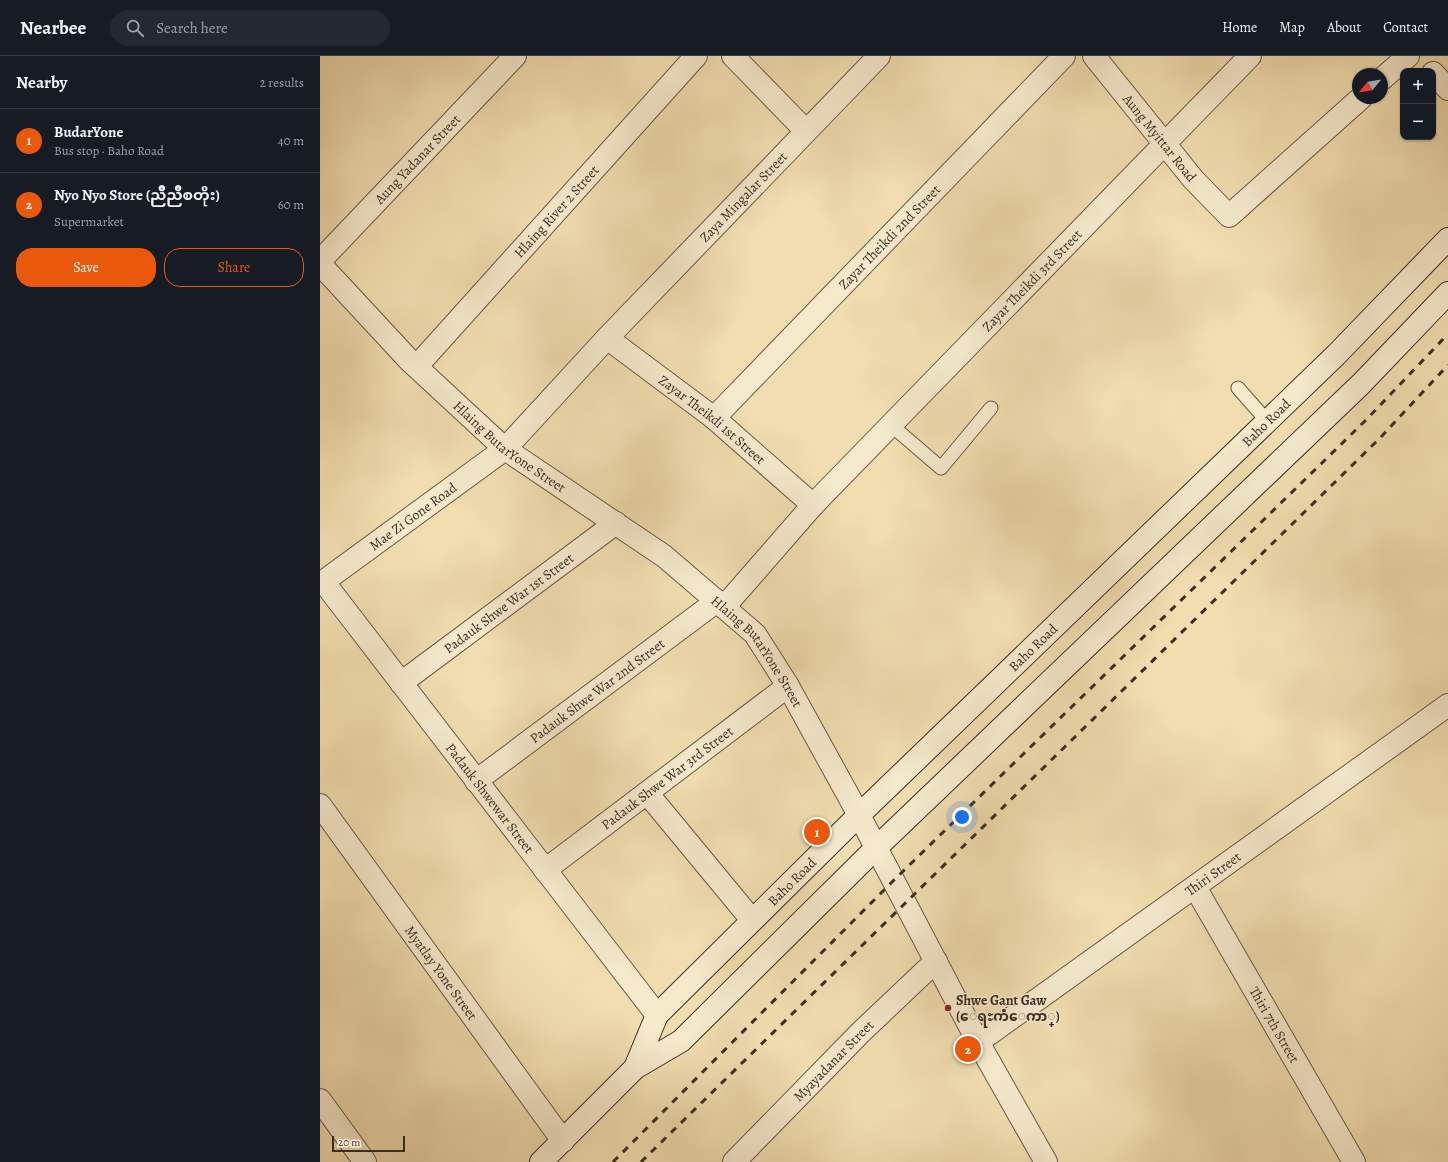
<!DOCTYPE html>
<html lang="en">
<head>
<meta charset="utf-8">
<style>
	body { margin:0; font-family:Alegreya,"Noto Sans Myanmar",serif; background:#242831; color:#f1f3f6 }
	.controls { position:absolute; right:12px; top:12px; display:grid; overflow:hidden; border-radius:8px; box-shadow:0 1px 3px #0004 }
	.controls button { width:36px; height:36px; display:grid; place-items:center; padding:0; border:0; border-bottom:1px solid #363941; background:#171b24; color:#f1f3f6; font:20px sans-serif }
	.compass { position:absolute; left:1032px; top:12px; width:36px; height:36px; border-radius:50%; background:#171b24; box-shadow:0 1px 3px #0004; rotate:240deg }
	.scale { position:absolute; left:12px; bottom:10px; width:73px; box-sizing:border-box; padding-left:4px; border:2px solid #3c2d24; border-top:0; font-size:11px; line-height:14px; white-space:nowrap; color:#3c2d24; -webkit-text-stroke:3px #f6e9cc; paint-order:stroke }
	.you { position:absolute; left:642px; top:761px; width:14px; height:14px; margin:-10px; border:3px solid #fff; border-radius:50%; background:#1a73e8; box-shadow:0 0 0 6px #1a73e833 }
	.badge { display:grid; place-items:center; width:26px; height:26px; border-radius:50%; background:#ea580c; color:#fff; font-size:13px; font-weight:700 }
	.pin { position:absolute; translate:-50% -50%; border:2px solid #fff; box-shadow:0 1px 4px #0006 }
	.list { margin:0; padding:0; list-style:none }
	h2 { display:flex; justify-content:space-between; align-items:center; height:52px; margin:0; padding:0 16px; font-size:17px }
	h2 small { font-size:13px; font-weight:400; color:#9ea1a6 }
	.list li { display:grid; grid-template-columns:26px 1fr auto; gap:12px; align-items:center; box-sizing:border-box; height:64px; padding:0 16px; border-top:1px solid #363941 }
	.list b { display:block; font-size:15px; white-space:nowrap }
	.list p { margin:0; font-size:13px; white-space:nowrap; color:#9ea1a6 }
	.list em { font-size:13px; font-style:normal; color:#9ea1a6 }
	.actions { display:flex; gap:8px; padding:12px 16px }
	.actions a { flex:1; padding:9px 0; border:1px solid #ea580c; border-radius:16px; text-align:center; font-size:14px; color:#ea580c }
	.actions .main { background:#ea580c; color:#fff }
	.icon { flex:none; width:22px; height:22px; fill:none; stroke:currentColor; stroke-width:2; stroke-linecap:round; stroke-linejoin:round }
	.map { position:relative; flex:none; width:1128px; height:1106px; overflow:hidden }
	header { display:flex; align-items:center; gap:24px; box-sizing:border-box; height:56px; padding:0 20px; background:#171b24; border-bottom:1px solid #363941 }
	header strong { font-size:19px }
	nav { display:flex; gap:22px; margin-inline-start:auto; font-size:14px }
	.search { width:280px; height:36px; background:#242831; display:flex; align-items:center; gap:10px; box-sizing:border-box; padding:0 14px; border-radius:22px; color:#9ea1a6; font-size:15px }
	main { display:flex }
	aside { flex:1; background:#171b24 }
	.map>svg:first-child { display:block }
</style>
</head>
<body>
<header>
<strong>Nearbee</strong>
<div class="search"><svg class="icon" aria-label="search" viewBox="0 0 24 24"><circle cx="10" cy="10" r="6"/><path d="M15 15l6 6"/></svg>Search here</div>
<nav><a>Home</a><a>Map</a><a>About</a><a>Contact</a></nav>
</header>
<main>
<aside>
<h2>Nearby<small>2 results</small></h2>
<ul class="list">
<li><span class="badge">1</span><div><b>BudarYone</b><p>Bus stop · Baho Road</p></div><em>40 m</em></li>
<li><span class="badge">2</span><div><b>Nyo Nyo Store (ညိဳညိဳစတိုး)</b><p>Supermarket</p></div><em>60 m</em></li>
</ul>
<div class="actions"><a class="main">Save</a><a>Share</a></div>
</aside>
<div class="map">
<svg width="1128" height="1106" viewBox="0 0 1128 1106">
	<rect width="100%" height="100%" fill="#f1ddb0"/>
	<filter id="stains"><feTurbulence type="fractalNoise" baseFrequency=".005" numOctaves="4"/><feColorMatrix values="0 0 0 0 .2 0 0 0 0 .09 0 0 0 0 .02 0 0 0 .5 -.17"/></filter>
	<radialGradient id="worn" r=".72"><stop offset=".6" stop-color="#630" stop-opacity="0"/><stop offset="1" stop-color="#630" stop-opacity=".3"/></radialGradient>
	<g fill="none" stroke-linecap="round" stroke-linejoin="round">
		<defs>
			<g id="service">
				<path d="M918,332L947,365"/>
				<path d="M571,369L621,412L671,352"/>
			</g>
			<g id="minor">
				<path d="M413,0L486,75"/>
				<path id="s1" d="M774,0L873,123L909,160L1041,42"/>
				<path d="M1113,17L1128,33"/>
				<path d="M1062,23L1088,0"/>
				<path id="s2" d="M0,205L195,0"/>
				<path id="s3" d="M0,208L90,305L185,393L344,500L435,578L468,630L539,759L658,986L726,1106"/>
				<path id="s4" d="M287,282L394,362L493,449"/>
				<path id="s5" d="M97,310L376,0"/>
				<path id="s6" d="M394,362L744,0"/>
				<path id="s7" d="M3,525L337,959"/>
				<path id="s8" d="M0,528L185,393L287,282L559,0"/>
				<path id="s9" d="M404,551L493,449L930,0"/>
				<path id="s10" d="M81,627L296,467"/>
				<path id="s11" d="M156,725L397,545"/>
				<path d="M327,737L432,864"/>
				<path id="s12" d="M0,749L243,1085"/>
				<path id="s13" d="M225,814L468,630"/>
				<path id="s14" d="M875,831L1034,1106"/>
				<path id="s15" d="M658,986L1128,649"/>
				<path d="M0,1044L45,1106"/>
				<path id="s16" d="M414,1106L541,976L616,905"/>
			</g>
			<g id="secondary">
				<path d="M315,1012L361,985L556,792L1041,328L1128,237"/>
				<path id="s17" d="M221,1106L315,1012L337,959L539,759L1016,299L1128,183"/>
			</g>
		</defs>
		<use href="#service" stroke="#695947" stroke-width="15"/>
		<use href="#minor" stroke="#695947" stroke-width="24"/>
		<use href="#secondary" stroke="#3c2d24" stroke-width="24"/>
		<use href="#service" stroke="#f6e9cc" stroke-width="13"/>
		<use href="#minor" stroke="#f6e9cc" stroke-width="22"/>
		<use href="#secondary" stroke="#f6e9cc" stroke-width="22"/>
		<g stroke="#3c2d24" stroke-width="3" stroke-dasharray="7 7" stroke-linecap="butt">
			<path d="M293,1106L573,825L1046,364L1128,278"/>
			<path d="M321,1106L1060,382L1128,309"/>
		</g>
	</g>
	<circle fill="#8f2418" stroke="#f6e9cc" stroke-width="1.5" cx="628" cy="952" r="4"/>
	<g text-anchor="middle" stroke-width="3" stroke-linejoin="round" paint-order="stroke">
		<g font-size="14" fill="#3c2d24" stroke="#f6e9cc">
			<text dy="5" stroke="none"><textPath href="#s1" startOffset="105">Aung Myittar Road</textPath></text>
			<text dy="5" stroke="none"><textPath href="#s2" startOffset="141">Aung Yadanar Street</textPath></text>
			<text dy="5" stroke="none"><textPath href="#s8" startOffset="576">Zaya Mingalar Street</textPath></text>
			<text dy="5" stroke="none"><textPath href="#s5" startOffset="208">Hlaing River 2 Street</textPath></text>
			<text dy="5" stroke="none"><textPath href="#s6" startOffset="252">Zayar Theikdi 2nd Street</textPath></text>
			<text dy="5" stroke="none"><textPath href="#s9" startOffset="449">Zayar Theikdi 3rd Street</textPath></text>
			<text dy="5" stroke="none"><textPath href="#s4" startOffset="133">Zayar Theikdi 1st Street</textPath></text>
			<text dy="5" stroke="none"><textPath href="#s17" startOffset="1040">Baho Road</textPath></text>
			<text dy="5" stroke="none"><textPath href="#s3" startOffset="264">Hlaing ButarYone Street</textPath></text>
			<text dy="5" stroke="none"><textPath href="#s8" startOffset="115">Mae Zi Gone Road</textPath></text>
			<text dy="5" stroke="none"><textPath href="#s10" startOffset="134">Padauk Shwe War 1st Street</textPath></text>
			<text dy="5" stroke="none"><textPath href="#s17" startOffset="716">Baho Road</textPath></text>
			<text dy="5" stroke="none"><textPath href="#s3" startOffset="588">Hlaing ButarYone Street</textPath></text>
			<text dy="5" stroke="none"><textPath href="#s11" startOffset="151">Padauk Shwe War 2nd Street</textPath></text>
			<text dy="5" stroke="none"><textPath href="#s13" startOffset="153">Padauk Shwe War 3rd Street</textPath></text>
			<text dy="5" stroke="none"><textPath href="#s7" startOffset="274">Padauk Shwewar Street</textPath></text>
			<text dy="5" stroke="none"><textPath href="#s15" startOffset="289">Thiri Street</textPath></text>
			<text dy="5" stroke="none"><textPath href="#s17" startOffset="380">Baho Road</textPath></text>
			<text dy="5" stroke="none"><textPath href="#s12" startOffset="207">Myatlay Yone Street</textPath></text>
			<text dy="5" stroke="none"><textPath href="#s14" startOffset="159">Thiri 7th Street</textPath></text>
			<text dy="5" stroke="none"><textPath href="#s16" startOffset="142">Myayadanar Street</textPath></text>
		</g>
		<g font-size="14" font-weight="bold" fill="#3c2d24" stroke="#f6e9cc" text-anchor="start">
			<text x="636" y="949">Shwe Gant Gaw<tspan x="636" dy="16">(ေရႊကံံေကာ္)</tspan></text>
		</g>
	</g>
	<rect width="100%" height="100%" filter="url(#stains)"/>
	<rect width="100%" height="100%" fill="url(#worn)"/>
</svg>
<div class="controls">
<button>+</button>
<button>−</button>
</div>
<svg class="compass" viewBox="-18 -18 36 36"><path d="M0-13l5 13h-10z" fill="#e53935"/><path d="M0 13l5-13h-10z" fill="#9ea1a6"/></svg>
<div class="scale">20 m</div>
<div class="you"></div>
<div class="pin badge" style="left:497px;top:776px">1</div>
<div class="pin badge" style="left:648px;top:993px">2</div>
</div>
</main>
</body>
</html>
